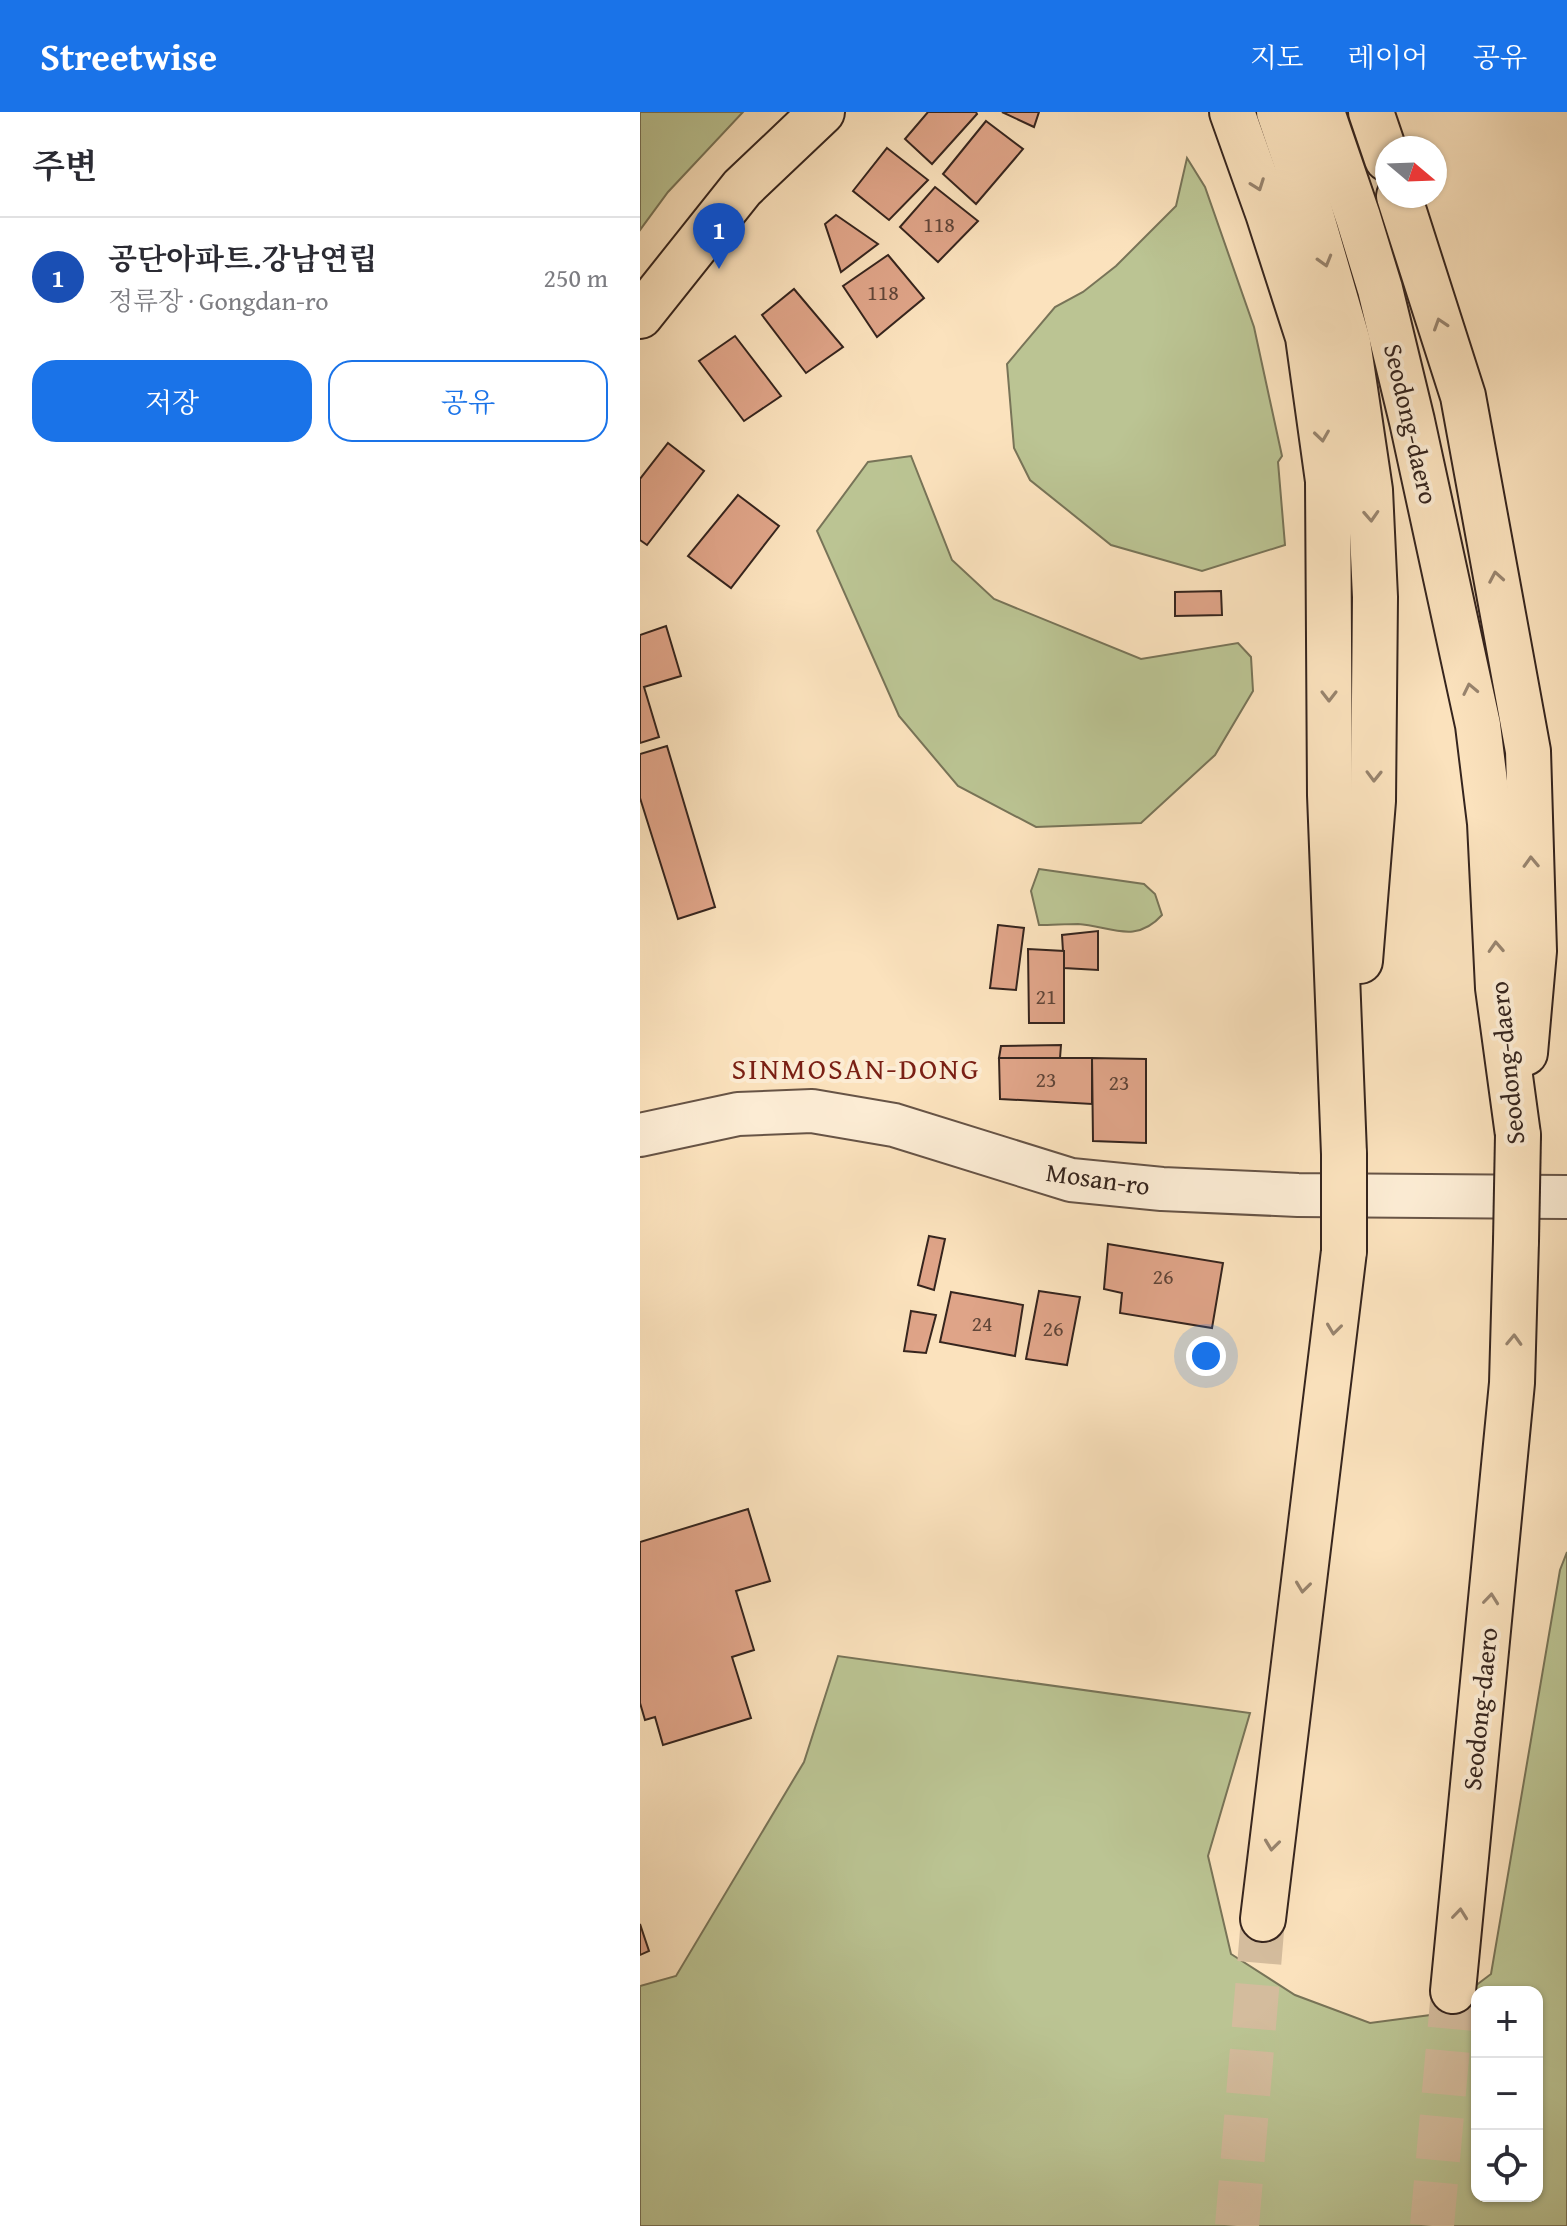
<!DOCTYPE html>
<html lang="ko">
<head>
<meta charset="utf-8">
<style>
	body { margin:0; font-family:"Gentium Book Plus","Noto Serif KR",serif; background:#f2f2f3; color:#2b2b33 }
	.controls { position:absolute; right:24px; bottom:24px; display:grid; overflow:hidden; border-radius:16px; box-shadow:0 2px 6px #0004 }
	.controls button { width:72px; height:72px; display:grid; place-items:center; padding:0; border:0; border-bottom:2px solid #e1e1e2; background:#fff; color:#2b2b33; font:40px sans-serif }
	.compass { position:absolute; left:735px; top:24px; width:72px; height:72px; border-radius:50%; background:#fff; box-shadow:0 2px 6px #0004; rotate:109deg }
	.you { position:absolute; left:566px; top:1244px; width:28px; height:28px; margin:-20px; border:6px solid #fff; border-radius:50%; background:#1a73e8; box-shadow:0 0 0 12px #1a73e833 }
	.badge { display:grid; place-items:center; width:52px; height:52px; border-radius:50%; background:#1a73e8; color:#fff; font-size:26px; font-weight:700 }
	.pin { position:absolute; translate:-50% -66px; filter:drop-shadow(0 2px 4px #0008) }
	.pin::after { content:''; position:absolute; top:42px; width:28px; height:24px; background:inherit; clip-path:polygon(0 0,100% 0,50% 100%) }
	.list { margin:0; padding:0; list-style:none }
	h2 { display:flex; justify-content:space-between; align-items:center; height:104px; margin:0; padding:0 32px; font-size:34px }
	h2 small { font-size:26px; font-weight:400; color:#7c7c81 }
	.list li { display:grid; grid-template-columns:52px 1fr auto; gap:24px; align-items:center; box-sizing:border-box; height:120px; padding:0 32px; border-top:2px solid #e1e1e2 }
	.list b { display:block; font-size:30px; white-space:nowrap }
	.list p { margin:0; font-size:26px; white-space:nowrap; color:#7c7c81 }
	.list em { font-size:26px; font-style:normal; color:#7c7c81 }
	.actions { display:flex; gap:16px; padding:24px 32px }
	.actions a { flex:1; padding:18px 0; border:2px solid #1a73e8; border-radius:24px; text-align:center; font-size:28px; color:#1a73e8 }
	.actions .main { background:#1a73e8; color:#fff }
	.icon { flex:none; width:44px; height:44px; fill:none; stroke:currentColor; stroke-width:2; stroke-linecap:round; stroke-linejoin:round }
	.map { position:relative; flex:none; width:927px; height:2114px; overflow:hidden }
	header { display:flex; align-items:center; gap:48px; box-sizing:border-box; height:112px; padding:0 40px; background:#1a73e8; color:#fff }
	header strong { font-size:38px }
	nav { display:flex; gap:44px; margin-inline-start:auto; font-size:28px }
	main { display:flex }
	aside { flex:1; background:#fff }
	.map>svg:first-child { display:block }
</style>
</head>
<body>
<header>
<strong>Streetwise</strong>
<nav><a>지도</a><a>레이어</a><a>공유</a></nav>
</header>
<main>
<aside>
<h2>주변<small></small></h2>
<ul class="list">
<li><span class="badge" style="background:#1a4fb4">1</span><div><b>공단아파트.강남연립</b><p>정류장 · Gongdan-ro</p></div><em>250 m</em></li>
</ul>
<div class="actions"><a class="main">저장</a><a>공유</a></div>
</aside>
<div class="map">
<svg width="927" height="2114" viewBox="0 0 927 2114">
	<rect width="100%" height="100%" fill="#fbe2bd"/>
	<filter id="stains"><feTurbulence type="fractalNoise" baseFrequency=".0025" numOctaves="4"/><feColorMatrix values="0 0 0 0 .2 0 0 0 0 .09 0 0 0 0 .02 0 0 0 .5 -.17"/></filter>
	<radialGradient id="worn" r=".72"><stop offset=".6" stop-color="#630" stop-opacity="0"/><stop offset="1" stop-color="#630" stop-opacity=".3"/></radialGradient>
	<g fill="#bbc493" stroke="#787458" stroke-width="2" fill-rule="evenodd">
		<path d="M0,0H103L28,80L0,118Z"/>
		<path d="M547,46L565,75L614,215L642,344L638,350L645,433L562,459L471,433L390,368L374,336L367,252L415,195L443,180L476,154L536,94Z"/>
		<path d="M271,344L312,448L354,487L501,547L598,531L611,545L613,579L575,643L501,711L396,715L318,674L259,604L177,419L228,350Z"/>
		<path d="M399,757L504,772L515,782L522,803C495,833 470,814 438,812C425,812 412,813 399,813L391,779Z"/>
		<path d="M927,1440V2114H0V1874L36,1864L164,1650L198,1544L610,1601L568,1744L591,1842L655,1883L730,1911L798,1902L851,1862L920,1458ZM837,1880H897V2084H837Z"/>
	</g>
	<g fill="#dfa488" stroke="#36251e" stroke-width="2">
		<path d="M288,0H336L337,2L292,52L265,27Z"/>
		<path d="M362,0H399L394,15Z"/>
		<path d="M346,9L383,37L336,92L303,62Z"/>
		<path d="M247,36L288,68L249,108L213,79Z"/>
		<path d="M295,75L338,109L298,150L260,115Z"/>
		<path d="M196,103L238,132L201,160L185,112Z"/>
		<path d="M248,143L284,186L237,225L203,174Z"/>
		<path d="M154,177L203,235L166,261L122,203Z"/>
		<path d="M95,224L141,284L104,309L59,249Z"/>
		<path d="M28,331L64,359L7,433L0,428V367Z"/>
		<path d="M98,383L139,414L91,476L48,444Z"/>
		<path d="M581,479L582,503L535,504V480Z"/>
		<path d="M26,514L41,564L4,575L19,625L0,631V523Z"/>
		<path d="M27,634L75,795L38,807L0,686V642Z"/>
		<path d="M358,813L384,816L376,878L350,876Z"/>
		<path d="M458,819V858L424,856L422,823Z"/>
		<path d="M388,837L424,839V911H389Z"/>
		<path d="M421,933L420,946H359L361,934Z"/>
		<path d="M359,946H452V992L360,987Z"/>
		<path d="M452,946L506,947V1031L453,1029Z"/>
		<path d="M289,1124L305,1127L294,1178L278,1173Z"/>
		<path d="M468,1132L583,1151L572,1216L480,1201L482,1181L464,1177Z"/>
		<path d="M399,1179L440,1185L427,1253L386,1247Z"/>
		<path d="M311,1180L383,1193L375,1244L300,1230Z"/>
		<path d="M271,1199L296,1203L286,1241L264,1239Z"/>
		<path d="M108,1397L130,1469L96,1479L114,1538L92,1545L111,1606L23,1633L15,1605L5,1608L0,1591V1430Z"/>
		<path d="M0,1812L9,1839L0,1843Z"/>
	</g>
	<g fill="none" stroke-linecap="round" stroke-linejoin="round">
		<g stroke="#d4bc9d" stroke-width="44" stroke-dasharray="44 22" stroke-linecap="butt">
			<path d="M597,2114L623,1807"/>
			<path d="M792,2114L813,1879"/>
		</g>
		<defs>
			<path id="minor" d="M0,1023L98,1002L172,999L254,1013L431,1068L522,1077L658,1083L927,1085"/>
			<path id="major" d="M0,204L102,76L182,0"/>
			<g id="highway">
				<path d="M592,0L628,101L668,225L688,369L690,683L704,1042"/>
				<path d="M639,0L655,47L708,230L730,378L735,485L733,689L720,849"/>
				<path d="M682,0L718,105L740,177L772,309L838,613L850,711L858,876L878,1023"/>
				<path d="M731,0L747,47"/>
				<path d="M759,84L823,284L888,639L894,839L885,941"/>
				<path d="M623,1807L704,1139"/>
				<path d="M813,1879L872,1271L876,1129"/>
			</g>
		</defs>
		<use href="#minor" stroke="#675446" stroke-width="46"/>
		<use href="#major" stroke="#36251e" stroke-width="48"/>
		<use href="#highway" stroke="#36251e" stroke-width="48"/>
		<use href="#minor" stroke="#fcecd4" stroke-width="42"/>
		<use href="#major" stroke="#fbe2bd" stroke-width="44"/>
		<use href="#highway" stroke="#fbe2bd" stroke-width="44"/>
		<defs>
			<g id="highway-bridge">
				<path d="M876,1129L878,1023"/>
				<path d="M704,1139V1042"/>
			</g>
		</defs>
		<use href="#highway-bridge" stroke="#36251e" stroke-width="48" stroke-linecap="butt"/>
		<use href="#highway-bridge" stroke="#fbe2bd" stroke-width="44"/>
	</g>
	<defs><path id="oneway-chevron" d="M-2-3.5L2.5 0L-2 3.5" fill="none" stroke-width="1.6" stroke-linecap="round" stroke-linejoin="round" transform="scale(2)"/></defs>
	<g stroke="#98846e">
		<use href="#oneway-chevron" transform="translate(618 73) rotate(70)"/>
		<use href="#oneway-chevron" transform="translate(685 149) rotate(74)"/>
		<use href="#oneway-chevron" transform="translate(800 212) rotate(-108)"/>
		<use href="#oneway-chevron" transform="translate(682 324) rotate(82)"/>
		<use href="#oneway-chevron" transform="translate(731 404) rotate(87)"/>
		<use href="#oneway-chevron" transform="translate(856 465) rotate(-100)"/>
		<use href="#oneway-chevron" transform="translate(830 577) rotate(-102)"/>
		<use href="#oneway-chevron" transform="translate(689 584) rotate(90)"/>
		<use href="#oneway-chevron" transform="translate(734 664) rotate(91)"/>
		<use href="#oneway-chevron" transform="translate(891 750) rotate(-92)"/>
		<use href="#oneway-chevron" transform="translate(856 835) rotate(-93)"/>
		<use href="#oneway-chevron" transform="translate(694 1217) rotate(97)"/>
		<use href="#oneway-chevron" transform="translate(874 1228) rotate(-88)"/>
		<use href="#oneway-chevron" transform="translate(663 1475) rotate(97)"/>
		<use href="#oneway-chevron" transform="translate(851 1487) rotate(-84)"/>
		<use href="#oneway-chevron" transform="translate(632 1733) rotate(97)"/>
		<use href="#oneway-chevron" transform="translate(820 1802) rotate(-84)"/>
	</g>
	<g text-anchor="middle" stroke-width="8" stroke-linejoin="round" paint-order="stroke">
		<g font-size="22" fill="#604538">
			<text x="299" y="120">118</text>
			<text x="243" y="188">118</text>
			<text x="406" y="892">21</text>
			<text x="406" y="975">23</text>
			<text x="479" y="978">23</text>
			<text x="523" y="1172">26</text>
			<text x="342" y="1219">24</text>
			<text x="413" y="1224">26</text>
		</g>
		<g font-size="26" fill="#36251e" stroke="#fcecd4">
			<text transform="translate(771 312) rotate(77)" y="9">Seodong-daero</text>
			<text transform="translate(867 951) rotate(-96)" y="9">Seodong-daero</text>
			<text transform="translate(458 1067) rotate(8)" y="9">Mosan-ro</text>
			<text transform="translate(840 1597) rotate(-84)" y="9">Seodong-daero</text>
		</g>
		<g font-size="30" letter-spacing="2" fill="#7a1f14" stroke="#fcecd4">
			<text x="216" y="967">SINMOSAN-DONG</text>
		</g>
	</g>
	<rect width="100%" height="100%" filter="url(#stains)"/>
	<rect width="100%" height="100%" fill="url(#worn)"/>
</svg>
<div class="controls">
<button>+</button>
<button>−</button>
<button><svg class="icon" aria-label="locate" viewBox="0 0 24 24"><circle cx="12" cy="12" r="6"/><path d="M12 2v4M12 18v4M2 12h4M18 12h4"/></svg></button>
</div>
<svg class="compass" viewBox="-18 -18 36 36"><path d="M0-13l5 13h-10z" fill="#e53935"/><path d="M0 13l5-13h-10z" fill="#7c7c81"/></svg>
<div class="you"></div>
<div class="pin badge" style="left:79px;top:157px;background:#1a4fb4">1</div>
</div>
</main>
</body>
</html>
